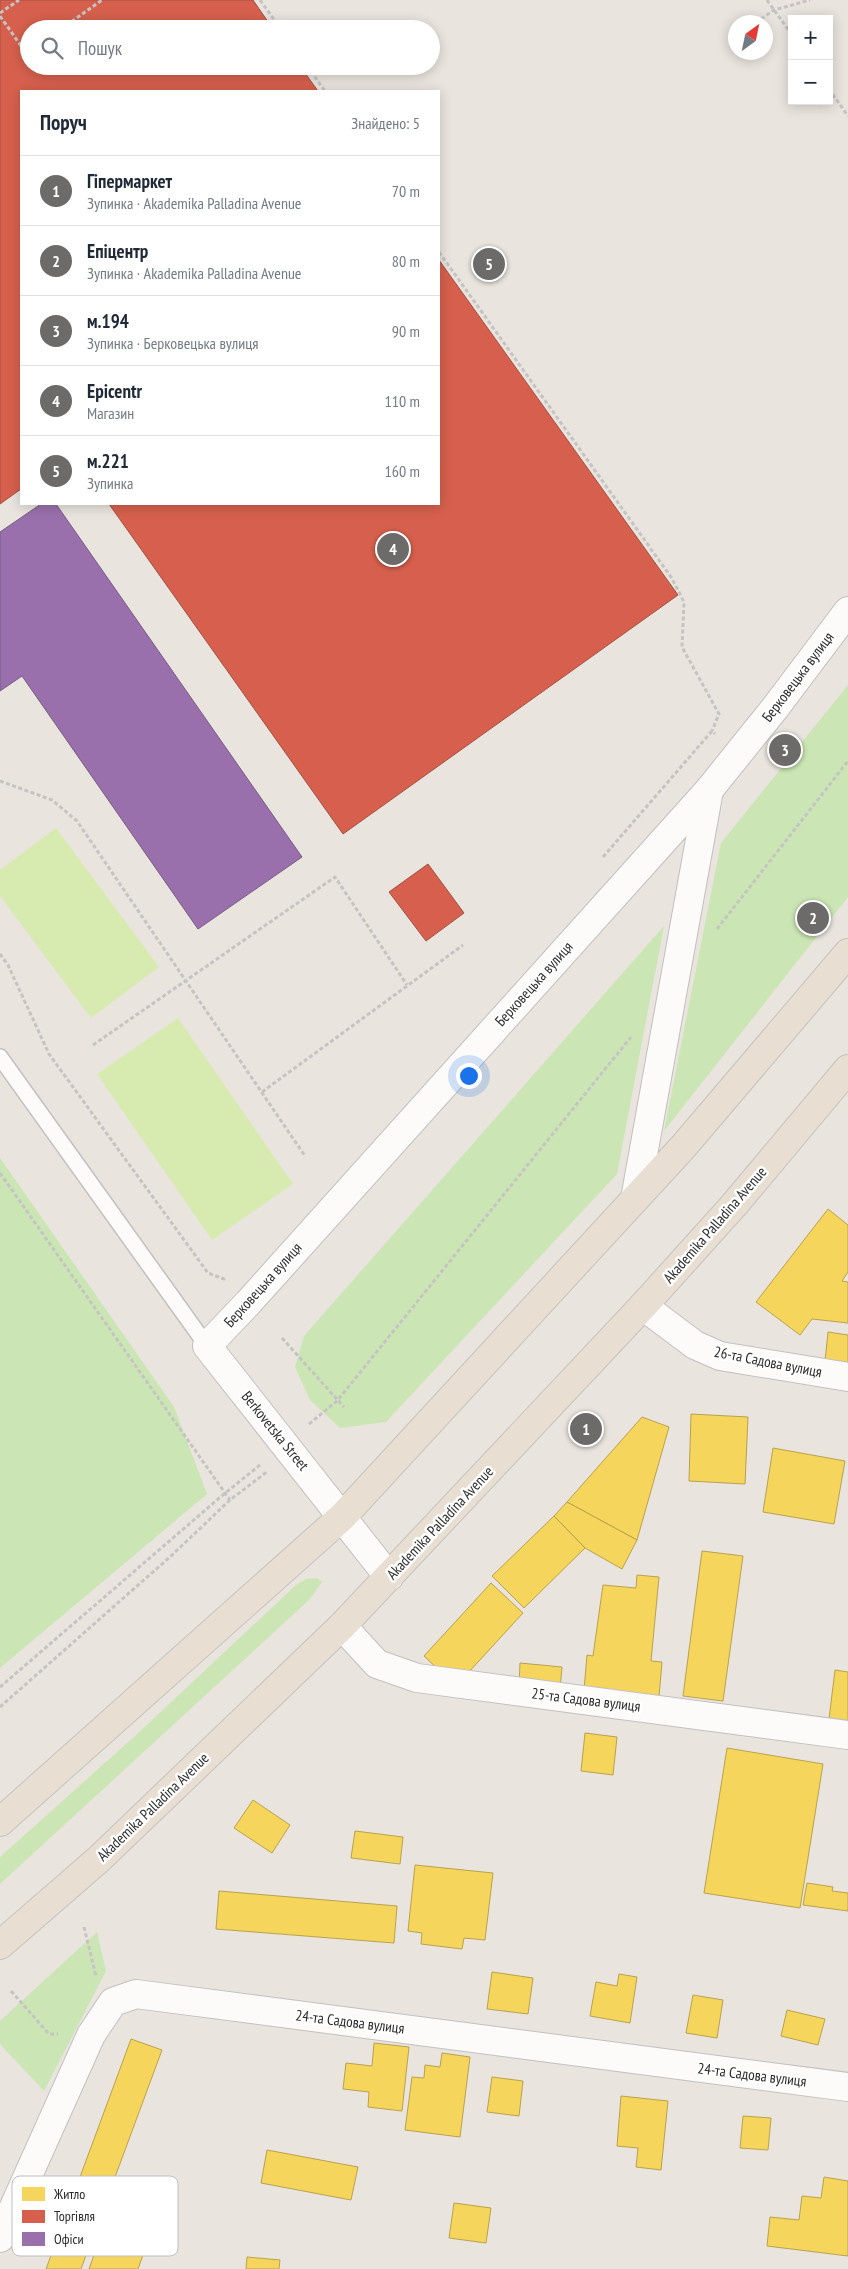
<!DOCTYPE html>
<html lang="uk">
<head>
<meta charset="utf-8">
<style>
	body { margin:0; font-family:"PT Sans Narrow",sans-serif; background:#f6f6f7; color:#1f2937 }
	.controls { position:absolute; right:15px; top:15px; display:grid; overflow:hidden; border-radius:0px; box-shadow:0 2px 12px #0003 }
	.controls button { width:45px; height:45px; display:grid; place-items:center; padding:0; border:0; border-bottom:1px solid #e0e1e3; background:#fff; color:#1f2937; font:25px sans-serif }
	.compass { position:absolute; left:728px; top:15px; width:45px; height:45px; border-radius:50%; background:#fff; box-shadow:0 2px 12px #0003; rotate:33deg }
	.you { position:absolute; left:468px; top:1075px; width:18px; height:18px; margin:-12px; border:4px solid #fff; border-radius:50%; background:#1a73e8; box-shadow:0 0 0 8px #1a73e833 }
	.badge { display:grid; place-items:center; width:32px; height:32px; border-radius:50%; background:#6d6b69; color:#fff; font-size:16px; font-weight:700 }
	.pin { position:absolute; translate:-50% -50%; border:2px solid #fff; box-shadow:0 1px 5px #0006 }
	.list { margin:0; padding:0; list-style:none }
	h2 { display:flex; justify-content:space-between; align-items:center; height:65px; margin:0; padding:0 20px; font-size:21px }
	h2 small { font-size:16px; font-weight:400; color:#747a83 }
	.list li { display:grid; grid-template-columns:32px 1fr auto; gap:15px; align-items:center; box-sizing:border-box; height:70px; padding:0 20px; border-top:1px solid #e0e1e3 }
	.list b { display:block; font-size:19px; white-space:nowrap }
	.list p { margin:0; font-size:16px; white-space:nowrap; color:#747a83 }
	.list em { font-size:16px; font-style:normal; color:#747a83 }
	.icon { flex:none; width:28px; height:28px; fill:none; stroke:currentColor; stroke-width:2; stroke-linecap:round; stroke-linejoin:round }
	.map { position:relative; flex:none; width:848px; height:2269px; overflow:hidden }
	.search { position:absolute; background:#fff; box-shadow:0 2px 12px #0003; left:20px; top:20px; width:420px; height:55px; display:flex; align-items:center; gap:12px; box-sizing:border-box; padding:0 18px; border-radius:28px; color:#747a83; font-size:19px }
	.panel { position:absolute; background:#fff; box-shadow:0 2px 12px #0003; left:20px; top:90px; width:420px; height:415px; border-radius:0px }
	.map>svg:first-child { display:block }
</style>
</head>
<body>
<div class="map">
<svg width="848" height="2269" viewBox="0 0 848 2269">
	<rect width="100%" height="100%" fill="#e9e4de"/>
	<g fill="#cbe6b4">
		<path d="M848,685V897L664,1131L721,843Z"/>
		<path d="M664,926L617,1174L386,1422L340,1428L310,1400L295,1367L304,1336Z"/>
		<path d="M0,1158L174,1407L207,1494L0,1668Z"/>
		<path d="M317,1578L322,1582L310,1599L0,1884V1857L135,1736L296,1585L306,1579Z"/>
		<path d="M97,1932L106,1971L44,2091L0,2044V2021Z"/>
	</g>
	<g fill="#d7ebb1">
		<path d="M56,828L159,967L91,1018L0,896V870Z"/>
		<path d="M178,1018L293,1184L212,1240L97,1074Z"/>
	</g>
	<g fill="#f6d55c" stroke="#b9a24d">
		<path d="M828,1209L848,1225V1272L842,1281L848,1282V1323L812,1319L800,1335L756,1302Z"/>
		<path d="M828,1332L848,1335V1374L824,1371Z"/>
		<path d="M691,1414L748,1417L745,1484L689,1481Z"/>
		<path d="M642,1417L669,1427L637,1540L567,1502Z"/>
		<path d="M773,1448L845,1461L834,1524L763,1512Z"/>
		<path d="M567,1502L637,1540L622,1569L585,1548L554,1516Z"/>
		<path d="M554,1516L585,1548L524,1608L492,1576Z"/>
		<path d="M702,1551L743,1556L723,1701L683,1696Z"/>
		<path d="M637,1575L659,1577L651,1661L662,1662L659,1697L584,1690L587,1655L593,1656L603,1585L636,1588Z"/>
		<path d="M491,1583L523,1613L456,1686L424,1656Z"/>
		<path d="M520,1663L562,1667L560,1689L519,1685Z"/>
		<path d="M835,1670L848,1672V1721L829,1719Z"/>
		<path d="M585,1733L617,1737L613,1775L581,1771Z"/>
		<path d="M727,1748L823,1764L800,1908L704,1893Z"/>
		<path d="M253,1800L290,1825L272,1853L234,1828Z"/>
		<path d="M355,1831L403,1837L400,1864L351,1858Z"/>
		<path d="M415,1865L493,1873L485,1940L464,1938L462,1949L421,1944L422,1933L408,1931Z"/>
		<path d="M807,1883L833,1887L832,1891L848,1893V1911L803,1905Z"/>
		<path d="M219,1891L397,1906L394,1943L216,1929Z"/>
		<path d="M492,1972L533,1978L528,2014L487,2009Z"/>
		<path d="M619,1974L637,1977L630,2023L590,2016L596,1982L617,1986Z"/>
		<path d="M693,1995L723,2000L717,2038L686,2033Z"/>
		<path d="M787,2010L825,2019L818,2045L781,2036Z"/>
		<path d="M131,2039L162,2050L81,2269H46Z"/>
		<path d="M374,2043L409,2047L402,2111L368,2107L369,2092L343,2089L346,2063L372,2066Z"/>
		<path d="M442,2053L470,2057L460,2137L405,2130L412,2077L424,2078L425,2065L440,2067Z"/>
		<path d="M492,2077L523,2081L519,2116L487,2112Z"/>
		<path d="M621,2096L668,2101L661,2170L636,2167L638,2148L617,2146Z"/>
		<path d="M743,2116L771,2118L768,2150L740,2148Z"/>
		<path d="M267,2150L358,2167L351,2200L261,2183Z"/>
		<path d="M824,2177L848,2181V2256L767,2246L770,2217L799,2220L802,2196L821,2198Z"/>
		<path d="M117,2192L160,2208L138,2269H89Z"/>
		<path d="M454,2203L491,2208L486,2243L449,2238Z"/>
		<path d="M247,2257L280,2260L279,2269H246Z"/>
	</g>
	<g fill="#d6604d" stroke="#a25042">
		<path d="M0,0H253L273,29H29V66H300L318,91H21V489L0,504Z"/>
		<path d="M439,260L678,595L343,834L109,504H439Z"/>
		<path d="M428,864L464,913L426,941L389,892Z"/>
	</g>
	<path fill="#9970ab" stroke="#785b84" d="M41,504H56L302,857L198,929L22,676L0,691V532Z"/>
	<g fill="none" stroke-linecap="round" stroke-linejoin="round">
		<defs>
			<path id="service" d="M0,1057L207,1346"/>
			<g id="minor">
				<path d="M635,1199L709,790"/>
				<path d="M643,1306L695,1345L720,1356L848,1377"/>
				<path d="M389,1577L207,1346L248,1303L709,790L775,708L848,611"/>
				<path d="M342,1626L377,1664L417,1678L848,1735"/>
				<path d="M0,2238L91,2035L113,2002L136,1994L848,2087"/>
			</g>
			<g id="trunk">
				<path d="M0,1822L343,1516L683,1147L848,953"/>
				<path d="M0,1945L99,1859L342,1626L643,1306L734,1205L848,1069"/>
			</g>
		</defs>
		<use href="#service" stroke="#c2c0c0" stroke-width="18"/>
		<use href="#minor" stroke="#c2c0c0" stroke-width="30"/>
		<use href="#trunk" stroke="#c4c3c0" stroke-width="30"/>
		<g stroke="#c5c4c3" stroke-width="3" stroke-dasharray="4 2.5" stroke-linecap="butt">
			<path d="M260,0L281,29"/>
			<path d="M767,0L792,35"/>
			<path d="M0,13L19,0"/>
			<path d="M0,16L26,53L29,52"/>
			<path d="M761,19L774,10L810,0"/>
			<path d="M61,29L102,0"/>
			<path d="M307,66L325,91"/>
			<path d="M829,89L848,116"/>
			<path d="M439,252L671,577L684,602L682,647L719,714L712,731"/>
			<path d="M0,781L52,800L77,821L305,1156"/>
			<path d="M603,857L712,731L715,734"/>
			<path d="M717,929L848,761"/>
			<path d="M0,954L8,965L49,1054L208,1273L224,1279L227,1277"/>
			<path d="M93,1045L335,877L407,985"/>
			<path d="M262,1092L463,945"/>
			<path d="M0,1173L230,1500"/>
			<path d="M282,1338L344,1407"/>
			<path d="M309,1424L337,1401L631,1037"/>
			<path d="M0,1687L224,1494L260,1465"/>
			<path d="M0,1707L171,1556L230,1500L268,1471"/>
			<path d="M84,1927L96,1976"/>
			<path d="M11,1991L49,2034H58"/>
		</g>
		<use href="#service" stroke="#fcfbfa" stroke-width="15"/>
		<use href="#minor" stroke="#fcfbfa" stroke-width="28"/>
		<use href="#trunk" stroke="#e8ded2" stroke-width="28"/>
	</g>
	<g text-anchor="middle" stroke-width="5" stroke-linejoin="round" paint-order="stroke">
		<g font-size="15" fill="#2a2a2a" stroke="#fff">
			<text transform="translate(798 677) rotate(-53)" y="5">Берковецька вулиця</text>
			<text transform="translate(534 984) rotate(-48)" y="5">Берковецька вулиця</text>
			<text transform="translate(715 1225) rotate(-49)" y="5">Akademika Palladina Avenue</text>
			<text transform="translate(263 1285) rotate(-48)" y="5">Берковецька вулиця</text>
			<text transform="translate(768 1362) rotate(11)" y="5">26-та Садова вулиця</text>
			<text transform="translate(275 1431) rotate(51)" y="5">Berkovetska Street</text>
			<text transform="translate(440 1523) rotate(-47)" y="5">Akademika Palladina Avenue</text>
			<text transform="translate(586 1700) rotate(7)" y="5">25-та Садова вулиця</text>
			<text transform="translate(153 1807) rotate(-44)" y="5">Akademika Palladina Avenue</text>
			<text transform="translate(350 2022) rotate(7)" y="5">24-та Садова вулиця</text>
			<text transform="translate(752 2075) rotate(7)" y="5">24-та Садова вулиця</text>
		</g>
	</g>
	<rect x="12" y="2176" width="166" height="80" rx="8" fill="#fff" stroke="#bfbfbf" stroke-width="1"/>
	<rect x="22" y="2187" width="23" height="14" fill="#f6d55c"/>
	<rect x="22" y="2210" width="23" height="13" fill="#d6604d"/>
	<rect x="22" y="2232" width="23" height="14" fill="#9970ab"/>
	<g font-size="14" fill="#2a2a2a">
		<text x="54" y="2199">Житло</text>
		<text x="54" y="2221">Торгівля</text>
		<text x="54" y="2244">Офіси</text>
	</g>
</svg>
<div class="controls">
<button>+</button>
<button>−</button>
</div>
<svg class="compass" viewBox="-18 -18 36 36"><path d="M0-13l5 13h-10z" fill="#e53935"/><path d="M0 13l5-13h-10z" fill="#747a83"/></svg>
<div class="you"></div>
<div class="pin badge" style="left:586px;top:1429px">1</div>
<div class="pin badge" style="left:813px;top:918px">2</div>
<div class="pin badge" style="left:785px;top:750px">3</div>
<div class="pin badge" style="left:393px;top:549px">4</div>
<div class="pin badge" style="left:489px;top:264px">5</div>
<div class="search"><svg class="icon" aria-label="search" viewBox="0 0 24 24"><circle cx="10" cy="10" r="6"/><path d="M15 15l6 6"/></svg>Пошук</div>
<section class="panel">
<h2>Поруч<small>Знайдено: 5</small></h2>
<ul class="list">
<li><span class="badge">1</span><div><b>Гіпермаркет</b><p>Зупинка · Akademika Palladina Avenue</p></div><em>70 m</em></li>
<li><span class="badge">2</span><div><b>Епіцентр</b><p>Зупинка · Akademika Palladina Avenue</p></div><em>80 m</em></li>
<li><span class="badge">3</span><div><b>м.194</b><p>Зупинка · Берковецька вулиця</p></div><em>90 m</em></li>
<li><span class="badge">4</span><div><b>Epicentr</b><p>Магазин</p></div><em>110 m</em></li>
<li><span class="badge">5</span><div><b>м.221</b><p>Зупинка</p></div><em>160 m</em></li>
</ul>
</section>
</div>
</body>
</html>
